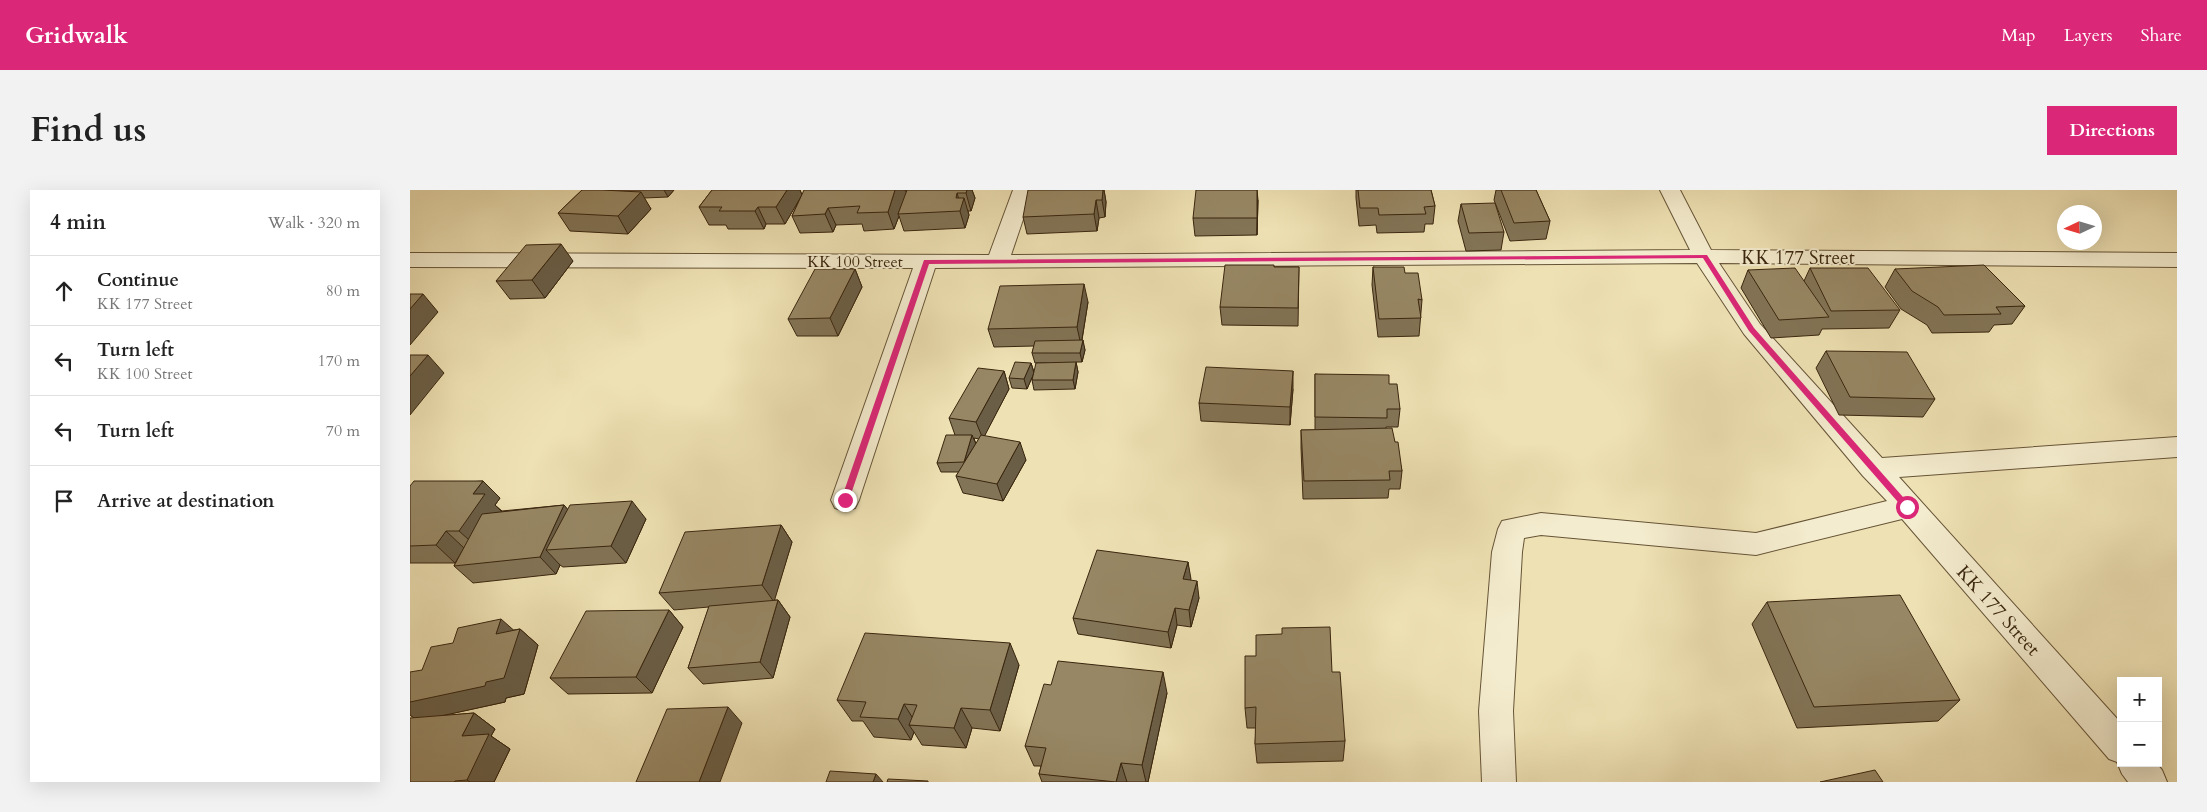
<!DOCTYPE html>
<html lang="en">
<head>
<meta charset="utf-8">
<style>
	body { margin:0; font-family:Cardo,serif; background:#f2f2f2; color:#222 }
	.controls { position:absolute; right:15px; bottom:15px; display:grid; overflow:hidden; border-radius:0px; box-shadow:0 5px 20px #0002 }
	.controls button { width:45px; height:45px; display:grid; place-items:center; padding:0; border:0; border-bottom:1px solid #e0e0e0; background:#fff; color:#222; font:25px sans-serif }
	.compass { position:absolute; left:1647px; top:15px; width:45px; height:45px; border-radius:50%; background:#fff; box-shadow:0 5px 20px #0002; rotate:266deg }
	.stop { position:absolute; width:15px; height:15px; margin:-11px; border:4px solid #db2777; border-radius:50%; background:#fff }
	.stop.end { background:#db2777; border-color:#fff; box-shadow:0 1px 5px #0008 }
	.list { margin:0; padding:0; list-style:none }
	h2 { display:flex; justify-content:space-between; align-items:center; height:65px; margin:0; padding:0 20px; font-size:21px }
	h2 small { font-size:16px; font-weight:400; color:#767676 }
	.list li { display:grid; grid-template-columns:32px 1fr auto; gap:15px; align-items:center; box-sizing:border-box; height:70px; padding:0 20px; border-top:1px solid #e0e0e0 }
	.list b { display:block; font-size:19px; white-space:nowrap }
	.list p { margin:0; font-size:16px; white-space:nowrap; color:#767676 }
	.list em { font-size:16px; font-style:normal; color:#767676 }
	.icon { flex:none; width:28px; height:28px; fill:none; stroke:currentColor; stroke-width:2; stroke-linecap:round; stroke-linejoin:round }
	.map { position:relative; flex:none; width:1767px; height:592px; overflow:hidden; border-radius:0px }
	header { display:flex; align-items:center; gap:30px; box-sizing:border-box; height:70px; padding:0 25px; background:#db2777; color:#fff }
	header strong { font-size:24px }
	nav { display:flex; gap:28px; margin-inline-start:auto; font-size:18px }
	.intro { display:flex; align-items:center; justify-content:space-between; box-sizing:border-box; height:120px; padding:0 30px }
	h1 { margin:0; font-size:35px }
	.button { padding:12px 22px; border-radius:0px; background:#db2777; color:#fff; font-size:18px; font-weight:700 }
	main { display:flex; gap:30px; padding:0 30px }
	aside { flex:1; background:#fff; border-radius:0px; box-shadow:0 5px 20px #0002 }
	.map>svg:first-child { display:block }
</style>
</head>
<body>
<header>
<strong>Gridwalk</strong>
<nav><a>Map</a><a>Layers</a><a>Share</a></nav>
</header>
<div class="intro"><h1>Find us</h1><a class="button">Directions</a></div>
<main>
<aside>
<h2>4 min<small>Walk · 320 m</small></h2>
<ul class="list">
<li><svg class="icon" aria-label="ahead" viewBox="0 0 24 24"><path d="M12 20V5M6 11l6-6 6 6"/></svg><div><b>Continue</b><p>KK 177 Street</p></div><em>80 m</em></li>
<li><svg class="icon" aria-label="left" viewBox="0 0 24 24"><path d="M17 20v-9H6M10 6l-5 5 5 5"/></svg><div><b>Turn left</b><p>KK 100 Street</p></div><em>170 m</em></li>
<li><svg class="icon" aria-label="left" viewBox="0 0 24 24"><path d="M17 20v-9H6M10 6l-5 5 5 5"/></svg><div><b>Turn left</b></div><em>70 m</em></li>
<li><svg class="icon" aria-label="arrive" viewBox="0 0 24 24"><path d="M6 21V4h12l-3 4 3 4H6"/></svg><div><b>Arrive at destination</b></div></li>
</ul>
</aside>
<div class="map">
<svg width="1767" height="592" viewBox="0 0 1767 592">
	<rect width="100%" height="100%" fill="#eee1b3"/>
	<filter id="stains"><feTurbulence type="fractalNoise" baseFrequency=".004" numOctaves="4"/><feColorMatrix values="0 0 0 0 .2 0 0 0 0 .09 0 0 0 0 .02 0 0 0 .5 -.17"/></filter>
	<radialGradient id="worn" r=".72"><stop offset=".6" stop-color="#630" stop-opacity="0"/><stop offset="1" stop-color="#630" stop-opacity=".3"/></radialGradient>
	<g fill="none" stroke-linecap="round" stroke-linejoin="round">
		<defs>
			<path id="minor" d="M603,0H623L601,65L1280,60L1250,0H1270L1301,60L1767,63V77L1309,73L1350,134L1472,268L1767,247V267L1489,287L1711,533V573H1746L1752,580L1757,592H1718L1712,584L1707,572L1699,569L1492,329L1346,365L1131,345L1114,348L1112,362L1103,521L1106,592H1072L1069,521L1082,362L1088,339L1092,331L1131,323L1346,343L1477,311L1453,286L1334,144L1287,73L525,78L449,310L445,318L435,321L425,318L421,310L503,78L0,77V63L579,65Z"/>
		</defs>
		<use href="#minor" stroke="#665437" stroke-width="2"/>
		<use href="#minor" fill="#f4ecce" fill-rule="evenodd"/>
	</g>
	<g fill="#827456" stroke="#39250e" fill-rule="evenodd">
		<path d="M172,0H264L258,7L234,8L241,19L218,44L160,41L148,23Z"/>
		<path d="M302,0H390L392,5L495,0L496,2L497,0H562L565,8L561,21H558L559,25L555,38L494,41L489,26L484,39L454,41L452,34L426,35L423,42L390,43L382,26L391,6L375,34H356L354,39H318L316,35H299L289,17Z"/>
		<path d="M694,0L696,12L695,27L689,28L687,41L617,44L613,27Z"/>
		<path d="M946,0H1021L1025,16L1023,34H1015L1014,42L967,43L966,35L949,36L946,8Z"/>
		<path d="M1086,0H1126L1140,31L1136,49L1100,51L1084,10Z"/>
		<path d="M848,10L847,45L785,46L783,28Z"/>
		<path d="M1051,14L1094,42L1091,60L1056,61L1048,31Z"/>
		<path d="M163,71L135,108L100,109L86,91Z"/>
		<path d="M864,77H889L888,136L812,135L810,117Z"/>
		<path d="M963,77L995,83L1012,110L1009,146L968,147L962,95Z"/>
		<path d="M1400,78L1490,120L1479,138L1412,139L1409,145L1361,148L1331,98L1338,80L1394,91Z"/>
		<path d="M445,79L452,97L428,146H387L378,129Z"/>
		<path d="M1485,79L1615,116L1602,134L1584,135L1579,142L1522,143L1517,135L1491,119L1475,97Z"/>
		<path d="M678,112L672,150L675,160L672,172H666L668,182L665,199L624,200L622,190L623,185L617,199L602,198L599,188L621,173L624,182L637,173H625L622,163L624,156L584,157L578,139Z"/>
		<path d="M1416,161L1525,209L1513,227L1429,225L1406,178Z"/>
		<path d="M594,181L599,199L574,246L616,270L593,311L553,303L546,286L549,282H531L527,273L545,245L539,228ZM564,248L569,249L566,254Z"/>
		<path d="M905,184L979,194L990,219L988,237H976V239L985,252L992,281L990,299H979L978,308L893,309L891,258V240H905Z"/>
		<path d="M883,199L880,235L791,231L789,213Z"/>
		<path d="M73,291L90,308L85,315L92,321L154,315L158,320L236,329L216,373L153,377L150,375L146,384L63,393L44,376L48,367L45,373H0V296Z"/>
		<path d="M371,335L382,352L364,410H368L380,427L363,488L293,494L278,478L299,417L264,420L249,403Z"/>
		<path d="M778,372L780,390L789,408L781,437L767,435L761,458L668,444L663,428Z"/>
		<path d="M1357,412L1550,510L1528,531L1387,538L1342,434Z"/>
		<path d="M259,420L273,437L242,503L158,504L140,488Z"/>
		<path d="M110,439L128,455L114,504L96,508L95,512L30,526L64,523L85,539L81,546L100,559L84,592H0L4,528L0,525L12,480L104,440Z"/>
		<path d="M609,475L590,541L562,538L556,558L512,555L504,542L501,550L464,547L453,531H442L427,510Z"/>
		<path d="M922,482L935,551L933,571L847,573L845,554L846,538H837L835,518Z"/>
		<path d="M757,503L738,592H632L629,584L631,576H624L615,556Z"/>
	</g>
	<g fill="#6a5e46" stroke="#39250e">
		<path d="M254,0H264L258,7Z"/>
		<path d="M377,0H390L392,5L375,34L366,17Z"/>
		<path d="M485,0H495L497,3L488,24L489,26L484,39L478,22Z"/>
		<path d="M557,0H562L565,8L561,21L556,3Z"/>
		<path d="M693,0H694L696,12L695,27L692,10Z"/>
		<path d="M847,0L848,10L847,45Z"/>
		<path d="M231,2L241,19L218,44L208,26Z"/>
		<path d="M547,3L551,16L554,8L559,25L555,38L546,8Z"/>
		<path d="M686,10L689,28L687,41L684,24Z"/>
		<path d="M348,17L356,34L354,39L345,21Z"/>
		<path d="M418,18L426,35L423,42L415,24Z"/>
		<path d="M151,54L163,71L135,108L122,90Z"/>
		<path d="M445,79L452,97L428,146L420,128Z"/>
		<path d="M674,94L678,112L671,155L667,137Z"/>
		<path d="M13,104L28,122L0,155V119Z"/>
		<path d="M673,150L675,160L672,172L670,163Z"/>
		<path d="M18,165L34,183L0,225V186Z"/>
		<path d="M666,172L668,182L665,199L663,190Z"/>
		<path d="M621,173L624,183L617,199L614,189Z"/>
		<path d="M594,181L599,199L573,249L566,232Z"/>
		<path d="M883,181V199L880,235V217Z"/>
		<path d="M562,245L566,254L554,272Z"/>
		<path d="M610,252L616,270L593,311L587,294Z"/>
		<path d="M73,291L90,308L85,315L92,322L68,358L49,341L63,304Z"/>
		<path d="M222,311L236,329L216,373L201,356Z"/>
		<path d="M154,315L169,333L136,360L150,375L146,384L130,367Z"/>
		<path d="M371,335L382,352L364,412L352,395Z"/>
		<path d="M36,341L54,358L45,373L26,355Z"/>
		<path d="M778,372L781,389L776,406L773,389Z"/>
		<path d="M787,391L789,408L781,437L779,420Z"/>
		<path d="M368,410L380,427L363,488L350,472Z"/>
		<path d="M765,418L767,435L761,458L758,442Z"/>
		<path d="M259,420L273,437L242,503L226,487Z"/>
		<path d="M91,429L108,444L110,439L128,455L114,504L96,508L95,512L8,531L0,525V512L86,444Z"/>
		<path d="M600,453L609,475L590,541L580,520Z"/>
		<path d="M753,482L757,503L738,592H736L732,575Z"/>
		<path d="M494,514L507,535H499L504,542L501,550L488,529Z"/>
		<path d="M318,517L332,533L310,592H289Z"/>
		<path d="M551,518L562,538L556,558L544,538Z"/>
		<path d="M64,523L85,539L81,546L100,559L84,592H60L57,590L52,546Z"/>
		<path d="M711,573L717,592H706Z"/>
		<path d="M466,584L473,592H463Z"/>
	</g>
	<g fill="#978764" stroke="#39250e">
		<path d="M172,0H192L231,2L208,26L148,23Z"/>
		<path d="M302,0H377L366,17H348L345,21H309L312,17H289Z"/>
		<path d="M394,0H485L478,22L447,23L450,16L418,18L415,24L382,26Z"/>
		<path d="M497,0H557L556,3H547L546,8H554L550,21L488,24Z"/>
		<path d="M618,0H693L692,10H686L684,24L613,27Z"/>
		<path d="M786,0H847V28H783Z"/>
		<path d="M948,0H1021L1025,16L1014,17L1016,24L969,25L968,18H950Z"/>
		<path d="M1091,0H1126L1140,31L1104,33Z"/>
		<path d="M1085,13L1094,42L1059,43L1051,14Z"/>
		<path d="M151,54L122,90L86,91L116,55Z"/>
		<path d="M815,75H864V77H889L888,118L810,117Z"/>
		<path d="M1574,75L1615,116L1586,117L1591,124L1534,125L1528,117L1502,101L1485,79Z"/>
		<path d="M963,77H994L995,83H1008L1012,110L1008,109L1011,128L969,129Z"/>
		<path d="M1385,78L1419,127L1369,130L1338,80Z"/>
		<path d="M1400,78H1458L1490,120L1421,121Z"/>
		<path d="M405,79H445L420,128L378,129Z"/>
		<path d="M674,94L667,137L578,139L590,96Z"/>
		<path d="M0,104H13L0,119Z"/>
		<path d="M673,150L670,163H622L625,151Z"/>
		<path d="M1416,161L1497,162L1525,209L1440,207Z"/>
		<path d="M0,165H18L0,186Z"/>
		<path d="M605,172L621,173L614,189L599,188Z"/>
		<path d="M666,172L663,190H622L626,173Z"/>
		<path d="M796,177L883,181L880,217L789,213Z"/>
		<path d="M568,178L594,181L566,232L539,228Z"/>
		<path d="M905,184L979,185V194H987L990,219H977V228L905,227Z"/>
		<path d="M982,238L985,252H988L992,281H979L980,290L894,291L891,240Z"/>
		<path d="M536,245H562L554,272L527,273Z"/>
		<path d="M571,245L610,252L587,294L546,286Z"/>
		<path d="M4,291H73L63,304H75L49,341H36L26,355L0,356V296Z"/>
		<path d="M222,311L201,356L136,360L160,315Z"/>
		<path d="M154,315L130,367L44,376L72,324Z"/>
		<path d="M371,335L352,395L249,403L275,342Z"/>
		<path d="M687,360L778,372L773,389L787,391L779,420L765,418L758,442L663,428Z"/>
		<path d="M1490,405L1550,510L1404,517L1357,412Z"/>
		<path d="M368,410L350,472L278,478L299,416Z"/>
		<path d="M259,420L226,487L140,488L176,421Z"/>
		<path d="M91,429L86,444L110,439L94,488L76,492L75,496L0,512V482L12,480L21,457L43,453L48,438Z"/>
		<path d="M920,437L922,482H930L935,551L845,554L846,517L835,518V466H846V445L872,444V438Z"/>
		<path d="M455,443L600,453L580,520L551,518L544,538L499,535L507,515L494,514L488,529L450,527L456,512L427,510Z"/>
		<path d="M648,471L753,482L732,575L711,573L706,592L629,584L636,558L615,556L634,494L641,495Z"/>
		<path d="M318,517L289,592H226L257,519Z"/>
		<path d="M64,523L52,546L79,544L57,590L45,591L44,592H0V528Z"/>
		<path d="M1465,580L1473,592H1410Z"/>
		<path d="M420,581L466,584L463,592H416Z"/>
		<path d="M478,589L518,591V592H477Z"/>
	</g>
	<path fill="#db2777" d="M1297,65L1344,138L1500,315V319H1494L1339,141L1293,68L519,74L439,310L435,313L431,310L514,70Z"/>
	<g text-anchor="middle" stroke-width="4" stroke-linejoin="round" paint-order="stroke">
		<g font-size="16" fill="#39250e" stroke="#f4ecce">
			<text x="445" y="77">KK 100 Street</text>
		</g>
		<g font-size="19" fill="#39250e" stroke="#f4ecce">
			<text x="1388" y="74">KK 177 Street</text>
			<text transform="translate(1589 420) rotate(48)" y="7">KK 177 Street</text>
		</g>
	</g>
	<rect width="100%" height="100%" filter="url(#stains)"/>
	<rect width="100%" height="100%" fill="url(#worn)"/>
</svg>
<div class="controls">
<button>+</button>
<button>−</button>
</div>
<svg class="compass" viewBox="-18 -18 36 36"><path d="M0-13l5 13h-10z" fill="#e53935"/><path d="M0 13l5-13h-10z" fill="#767676"/></svg>
<div class="stop" style="left:1497px;top:317px"></div>
<div class="stop end" style="left:435px;top:310px"></div>
</div>
</main>
</body>
</html>
